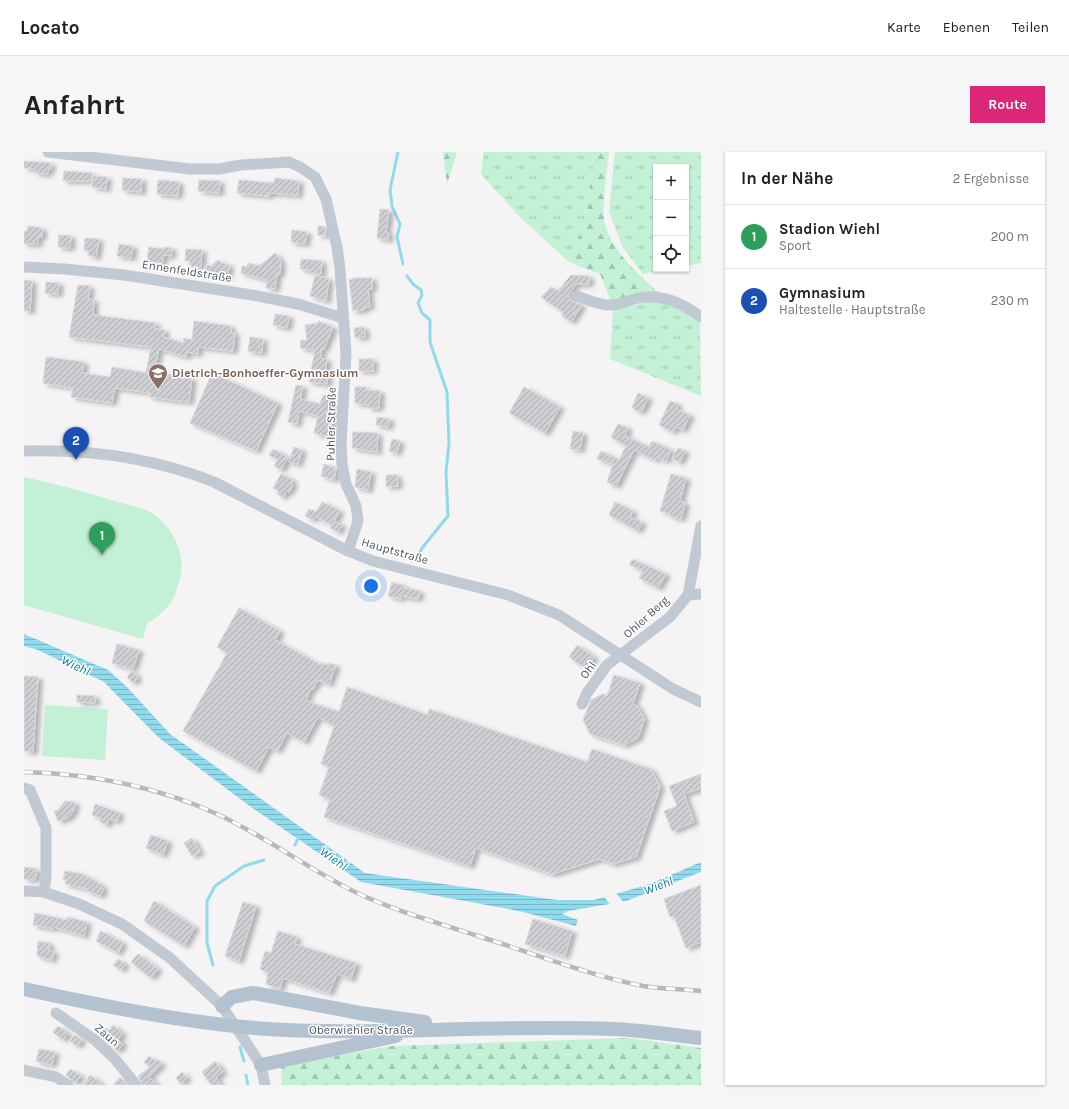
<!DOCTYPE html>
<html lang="de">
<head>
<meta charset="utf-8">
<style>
	body { margin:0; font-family:Karla,sans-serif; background:#f6f6f6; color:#202124 }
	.controls { position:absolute; right:12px; top:12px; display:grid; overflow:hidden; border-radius:0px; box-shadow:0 1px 3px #0004 }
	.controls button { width:36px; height:36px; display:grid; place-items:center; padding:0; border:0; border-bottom:1px solid #e0e0e0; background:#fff; color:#202124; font:20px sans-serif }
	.you { position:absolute; left:347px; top:434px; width:14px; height:14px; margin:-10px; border:3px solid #fff; border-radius:50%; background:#1a73e8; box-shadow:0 0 0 6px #1a73e833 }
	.badge { display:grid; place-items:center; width:26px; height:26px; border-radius:50%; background:#db2777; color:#fff; font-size:13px; font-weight:700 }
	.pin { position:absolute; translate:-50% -33px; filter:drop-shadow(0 1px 2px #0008) }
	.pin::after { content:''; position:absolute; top:21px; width:14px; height:12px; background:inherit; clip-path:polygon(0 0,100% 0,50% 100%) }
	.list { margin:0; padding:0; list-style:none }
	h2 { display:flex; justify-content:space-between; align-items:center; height:52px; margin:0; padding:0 16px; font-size:17px }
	h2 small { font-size:13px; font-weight:400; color:#757577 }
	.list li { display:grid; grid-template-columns:26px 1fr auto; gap:12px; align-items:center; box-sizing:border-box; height:64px; padding:0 16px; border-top:1px solid #e0e0e0 }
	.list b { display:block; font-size:15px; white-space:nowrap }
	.list p { margin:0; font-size:13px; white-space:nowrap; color:#757577 }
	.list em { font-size:13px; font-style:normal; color:#757577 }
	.icon { flex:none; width:22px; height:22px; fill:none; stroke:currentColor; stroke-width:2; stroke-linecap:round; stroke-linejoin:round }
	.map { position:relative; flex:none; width:677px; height:933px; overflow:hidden; border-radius:0px }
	header { display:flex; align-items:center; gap:24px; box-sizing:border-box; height:56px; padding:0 20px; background:#fff; border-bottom:1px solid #e0e0e0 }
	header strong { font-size:19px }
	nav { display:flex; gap:22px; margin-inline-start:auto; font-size:14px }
	.intro { display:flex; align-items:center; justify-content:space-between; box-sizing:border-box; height:96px; padding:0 24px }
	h1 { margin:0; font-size:28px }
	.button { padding:10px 18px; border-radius:0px; background:#db2777; color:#fff; font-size:14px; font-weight:700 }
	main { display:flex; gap:24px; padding:0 24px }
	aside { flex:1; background:#fff; border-radius:0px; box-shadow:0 1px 3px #0004 }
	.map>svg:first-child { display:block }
</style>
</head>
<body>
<header>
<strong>Locato</strong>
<nav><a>Karte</a><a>Ebenen</a><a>Teilen</a></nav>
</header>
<div class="intro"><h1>Anfahrt</h1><a class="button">Route</a></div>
<main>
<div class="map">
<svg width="677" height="933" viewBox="0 0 677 933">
	<defs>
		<pattern id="grass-tufts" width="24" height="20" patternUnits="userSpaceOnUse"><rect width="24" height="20" fill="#c3f1d5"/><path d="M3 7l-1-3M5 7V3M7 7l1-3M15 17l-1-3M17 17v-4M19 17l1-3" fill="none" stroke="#a0c6b0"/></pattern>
		<pattern id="forest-firs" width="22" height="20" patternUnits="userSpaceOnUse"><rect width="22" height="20" fill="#c3f1d5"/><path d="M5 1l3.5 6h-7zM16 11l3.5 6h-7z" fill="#a0c6b0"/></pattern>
		<pattern id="water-rules" width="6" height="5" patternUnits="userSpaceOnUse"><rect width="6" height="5" fill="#90daee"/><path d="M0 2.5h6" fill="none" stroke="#78b4c4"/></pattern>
		<pattern id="building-hatch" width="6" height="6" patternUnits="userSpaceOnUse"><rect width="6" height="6" fill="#cdcfd5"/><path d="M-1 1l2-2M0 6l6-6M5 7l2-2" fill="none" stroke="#a8abb0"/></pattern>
		<filter id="shadow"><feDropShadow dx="4.5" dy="2.5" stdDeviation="2" flood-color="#0004"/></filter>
	</defs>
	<rect width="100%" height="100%" fill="#f5f3f3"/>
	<g fill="url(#grass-tufts)">
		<path d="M460,0H571L561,68L545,110L496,65L457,22Z"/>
		<path d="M591,0H677V111L662,114V15H632V117H647L619,122L598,94L585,59Z"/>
		<path d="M632,150L651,152L676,170L677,244L586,207L589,158L618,151Z"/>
	</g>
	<g fill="url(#forest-firs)">
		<path d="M419,0H433L423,33Z"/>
		<path d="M571,0H585C583,15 577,60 581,73C590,101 613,121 634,140L588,151L576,122L545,110L561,68Z"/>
		<path d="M606,886L677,896V933H258L257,914L367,894Z"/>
	</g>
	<g fill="#c3f1d5">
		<path d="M0,325C32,332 63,340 94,350C106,353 121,356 131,363C148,376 161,400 157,421C152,447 145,457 123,472L119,487L0,453Z"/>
		<path d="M21,553L84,557L81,608L18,604Z"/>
	</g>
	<path fill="url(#water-rules)" d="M0,482L84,518L103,535L146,582L341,721L533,748H570L626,732L677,710V720L602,749L544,759L538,762L554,768L552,774L495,759L337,730L227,655L135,586L80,530L14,498L0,494Z"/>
	<path fill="#f5f3f3" d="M591,740L601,752L587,754L579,743Z"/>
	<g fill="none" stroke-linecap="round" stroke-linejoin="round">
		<g stroke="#90daee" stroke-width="3">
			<path d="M374,0L366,38L368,54L376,72L373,85L379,112"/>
			<path d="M383,124L389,132L397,138L398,143L394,151L398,161L406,168V190L423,240L425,291L422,321L424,364L398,396L394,405"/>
			<path d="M271,693L275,684"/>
			<path d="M189,813L183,791V749L191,734L220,714L240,708"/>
			<path d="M216,895L220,909"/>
			<path d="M222,923L224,933"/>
		</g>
	</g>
	<g fill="url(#building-hatch)" stroke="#d7d9de" filter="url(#shadow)">
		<path d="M0,9L27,11V17H24V22L11,21V17L0,16Z"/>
		<path d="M40,19L68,21L67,29H39Z"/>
		<path d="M69,24L83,25L82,37L68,35Z"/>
		<path d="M99,26L118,27L117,40L98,38Z"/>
		<path d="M251,26L275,29L274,43L245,41V44L213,41L215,28L250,31Z"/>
		<path d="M134,28L155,30L154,44L133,42Z"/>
		<path d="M175,28L196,29L195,41L174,39Z"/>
		<path d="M356,57L365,58L362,80L365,81L364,88L353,86Z"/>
		<path d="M4,74L18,76V85H14V92H0V79H3Z"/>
		<path d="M294,74L301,75L302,84L294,83Z"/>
		<path d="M268,78L283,80L281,92L267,90Z"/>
		<path d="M35,83L47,84L46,96L34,95Z"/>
		<path d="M61,86L75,87L72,105L64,103L65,99L60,98Z"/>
		<path d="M95,92L109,94L107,106L93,104Z"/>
		<path d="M125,95L139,97L140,95L148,96L147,104L140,103L138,111L123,109Z"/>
		<path d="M162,97L178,98L177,115L166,114V109H161Z"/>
		<path d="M251,101L257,109L256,122H253L251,137L242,136L243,128L217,121L218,114L223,115L224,111L235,114Z"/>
		<path d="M277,107L298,109L297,122L286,121V118L276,117Z"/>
		<path d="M194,108L196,110L205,113L204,123L180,122L181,113L187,114Z"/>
		<path d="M291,123L305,127L302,149L286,144Z"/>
		<path d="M547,123L565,124V132H552L544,143L547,149L558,153L547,170L538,164L540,161L517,145L527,135L534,139Z"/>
		<path d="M331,126H348V137H344L346,155H340V158L329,159L325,128Z"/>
		<path d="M0,128L8,129L6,159H0Z"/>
		<path d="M22,130L35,131L34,142L21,141Z"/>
		<path d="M54,133L66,134L64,147L70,148L69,163L132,171L130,177L141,178L139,185L159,191L160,186L168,188L170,169L207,174V181H211L209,199L174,195V202L163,200L162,205L135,197L130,220L168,226L165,250L125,245L126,241L91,236L88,251L47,245L49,236L19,231L22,205L60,210L58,221L86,225L88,215L122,221L127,195L45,185Z"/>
		<path d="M251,162L265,164L263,176L249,173Z"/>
		<path d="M294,169L309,175L300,197H297V207H303L301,221L304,222L303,232L285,230L291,198L276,196L277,188L283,189L281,173L294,171Z"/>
		<path d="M340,175L341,185L331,186L330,176Z"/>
		<path d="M226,185L239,187L238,201L224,199Z"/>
		<rect x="335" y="207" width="14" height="12"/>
		<path d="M188,221L254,251L232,299L166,271Z"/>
		<path d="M272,233L279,234L276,247L296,252L299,243L308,245L306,254L311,255L304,285L290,281L294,264L275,259L273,272L264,270Z"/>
		<path d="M331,235H342V238L356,239L355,256H344L345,253L331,251Z"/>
		<path d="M500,235L536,255L521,281L485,261Z"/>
		<path d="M614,241L624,246L618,259H613L608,255Z"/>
		<path d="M646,249L654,252L652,257L666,263L659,278L652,275L649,280L635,273Z"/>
		<path d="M353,265L366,267L364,275L352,273Z"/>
		<path d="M594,272L604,276L601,284L625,295L628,289L647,298L642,309L632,305L631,308L610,298L592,334L583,330L589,312L573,307L577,299L595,308L602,294L587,285Z"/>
		<path d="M549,279L559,281L556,298L546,297Z"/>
		<path d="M329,280L354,281L353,300L328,296Z"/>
		<path d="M368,287L376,289L373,301L365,299Z"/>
		<path d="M270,295L278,298L274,312L265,310Z"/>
		<path d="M654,296L661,299L656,310L648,307Z"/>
		<path d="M249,297L264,305L257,318L250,314L254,308L245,303Z"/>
		<path d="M300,312L312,316L310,328L297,324Z"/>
		<path d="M333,317L347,320L344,338L331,335Z"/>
		<path d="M257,322L269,328L267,332L269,333L265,340L263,339L259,345L253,342L255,339L249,336Z"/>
		<path d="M647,322L662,326L656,349L661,351L657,367L645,364L646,361L636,359Z"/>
		<path d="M362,323H373L374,334L362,335Z"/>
		<path d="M298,350L316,359L310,369L318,373L314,380L306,376L308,373L291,364L289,368L281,364L285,357L292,360Z"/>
		<path d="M591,350L609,359L606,365L618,370L614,379L585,363Z"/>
		<path d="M608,407L642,422L634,436L615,426L619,419L606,413Z"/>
		<path d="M368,430L381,434L380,436L396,439L394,447L377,444V447L364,444Z"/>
		<path d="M215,456L256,479L251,488L297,513L298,511L304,513V511L312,513L305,532L294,528L289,537H287L282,548L288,551L315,560L323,535L404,563L405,557L563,610L568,597L627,617L636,635L612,705L589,712L576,707L528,722L452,696L446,714L300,665L306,647L295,643L305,615L297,612L310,574L294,565L280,590L263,581L253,599L245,595L232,619L159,579L203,501L193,495Z"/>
		<path d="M93,492L115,498L109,517L88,511Z"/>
		<path d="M553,493L570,505L562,517L545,505Z"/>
		<path d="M108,519L114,525L109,531L103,525Z"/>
		<path d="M590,523L616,531L609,552L613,554L620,567L614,586L600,593L566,582L559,568L567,548L579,542L583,544Z"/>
		<path d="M0,524L14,525L9,600L0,599Z"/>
		<path d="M53,543L71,544V551L53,550Z"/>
		<path d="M677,622V636L660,642L670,670L648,679L640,659L653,654L645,634Z"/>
		<path d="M41,649L51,650L50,658L45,665L34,669L30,659L34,658Z"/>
		<path d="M71,652L96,661L93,669L85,667L83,673L76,670L77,666L68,663Z"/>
		<path d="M127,683L144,689L139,703L122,696Z"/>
		<path d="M168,686L176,700L168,704L160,691Z"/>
		<path d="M0,715L13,717L11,728L0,727Z"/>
		<path d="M41,719L58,722L78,733L77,736L80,737L76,744L63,739L64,737L41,732L42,728L39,727Z"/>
		<path d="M677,733V790L662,796L650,764L646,765L640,747Z"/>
		<path d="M130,749L171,775L160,794L120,769Z"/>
		<path d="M219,750L232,754L215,809L201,804Z"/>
		<path d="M11,761L43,768V765L63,770L60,784L30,775L29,777L9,773Z"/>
		<path d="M509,767L548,779L541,804L501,792Z"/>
		<path d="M77,779L99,791L94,801L72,789Z"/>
		<path d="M254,779L273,785L271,792L332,811L327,827L313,822L305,841L259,826L256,837L242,832L244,820L236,817L241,799L247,801Z"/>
		<path d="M14,789L25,791V799L30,800L28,808L13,804Z"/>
		<path d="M114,802L134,817L127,826L107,810Z"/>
		<path d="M94,807L101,812L97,818L89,813Z"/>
		<path d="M89,873L99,882L94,887L99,892L93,899L75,882L82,876L85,878Z"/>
		<path d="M34,874L44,881L39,888L29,880Z"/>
		<path d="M51,883L58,888L53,894L46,889Z"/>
		<path d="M15,897L31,900L28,913L12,909Z"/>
		<path d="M125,904L132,910L134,908L138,912L125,924L133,933H119L114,924L126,915L120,910Z"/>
		<path d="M191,909L199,920L192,925L197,933H187L178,920Z"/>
		<path d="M46,917L57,924L51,931L42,923Z"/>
		<path d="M158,920L163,926L157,932L152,926Z"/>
		<path d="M66,923L79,933H59Z"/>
		<path d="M96,925L103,933H89Z"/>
	</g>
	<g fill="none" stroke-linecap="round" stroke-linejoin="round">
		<g stroke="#c1cad2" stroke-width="11">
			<path d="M24,0L166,17H195L217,13L265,10L276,15L291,25L302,47L313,95L316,117L322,201L317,293L318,312L322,332L332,354L334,369L324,399"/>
			<path d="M0,115L41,117L100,123L228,143L274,152L319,166"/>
			<path d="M552,144C563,147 576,154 587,153C596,153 605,148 614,146C639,142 658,151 677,165"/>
			<path d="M0,299C64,297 130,306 190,330L324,399L349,409L484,443L535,463L649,537L677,550"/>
			<path d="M664,443L677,442"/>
			<path d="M558,552L563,541L583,513L646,465L664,443L677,374"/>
			<path d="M0,636L6,638L22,676V725L20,740"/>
			<path d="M0,739L20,740L55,752L98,772L146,806L198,854L237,913L241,933"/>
			<path d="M32,861L71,888L91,907L112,933"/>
			<path d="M0,918L32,925L44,933"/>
		</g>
		<g stroke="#b3c2d1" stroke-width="14">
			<path d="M0,837C80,854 161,871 243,877C358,884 473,872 588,877C618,878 648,883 677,886"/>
			<path d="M198,854L208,845L229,841L336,861L401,870"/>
			<path d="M237,913L372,884"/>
		</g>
		<defs>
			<path id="rail" d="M0,620C67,622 132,634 193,662C241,684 284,717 331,740C371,759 415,771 457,785C511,802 564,823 619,834C638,837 658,837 677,839"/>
		</defs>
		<use href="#rail" stroke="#b5b8bd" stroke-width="4.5"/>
		<use href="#rail" stroke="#fff" stroke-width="3" stroke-dasharray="9" stroke-linecap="butt"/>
	</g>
	<defs>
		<symbol id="school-pin" viewBox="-11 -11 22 30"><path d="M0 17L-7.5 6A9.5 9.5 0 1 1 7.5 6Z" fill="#8d6e63" stroke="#fff"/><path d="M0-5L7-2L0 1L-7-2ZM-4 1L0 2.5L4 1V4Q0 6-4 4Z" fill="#fff"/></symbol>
	</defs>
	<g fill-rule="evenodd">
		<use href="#school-pin" x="123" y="210" width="22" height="30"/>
	</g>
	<g text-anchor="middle" stroke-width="3" stroke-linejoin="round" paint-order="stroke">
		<g font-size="12" fill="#4a5661" stroke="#fff">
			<text transform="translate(163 119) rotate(9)" y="4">Ennenfeldstraße</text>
			<text transform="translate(307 272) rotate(-89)" y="4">Puhler Straße</text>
			<text transform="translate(371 399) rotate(16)" y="4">Hauptstraße</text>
			<text transform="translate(622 465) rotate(-42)" y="4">Ohler Berg</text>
			<text transform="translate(564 518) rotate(-54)" y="4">Ohl</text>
			<text x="337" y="882">Oberwiehler Straße</text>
			<text transform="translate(83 883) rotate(41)" y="4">Zaun</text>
		</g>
		<g font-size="12" font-weight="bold" fill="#785e54" stroke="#fff" text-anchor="start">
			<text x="148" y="225">Dietrich-Bonhoeffer-Gymnasium</text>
		</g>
		<g font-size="13" font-style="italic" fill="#0c7c9b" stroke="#fff">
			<text transform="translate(52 513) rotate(25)" y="5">Wiehl</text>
			<text transform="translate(310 706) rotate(36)" y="5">Wiehl</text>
			<text transform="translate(634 733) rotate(-20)" y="5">Wiehl</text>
		</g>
	</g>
</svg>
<div class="controls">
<button>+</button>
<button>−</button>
<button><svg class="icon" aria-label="locate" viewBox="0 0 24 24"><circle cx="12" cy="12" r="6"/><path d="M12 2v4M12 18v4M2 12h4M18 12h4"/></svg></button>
</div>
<div class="you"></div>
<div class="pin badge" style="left:78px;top:403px;background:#2e9e5b">1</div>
<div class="pin badge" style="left:52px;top:308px;background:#1a4fb4">2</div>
</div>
<aside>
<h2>In der Nähe<small>2 Ergebnisse</small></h2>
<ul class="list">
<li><span class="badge" style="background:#2e9e5b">1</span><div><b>Stadion Wiehl</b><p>Sport</p></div><em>200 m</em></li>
<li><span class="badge" style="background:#1a4fb4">2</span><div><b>Gymnasium</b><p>Haltestelle · Hauptstraße</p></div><em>230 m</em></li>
</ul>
</aside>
</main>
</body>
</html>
